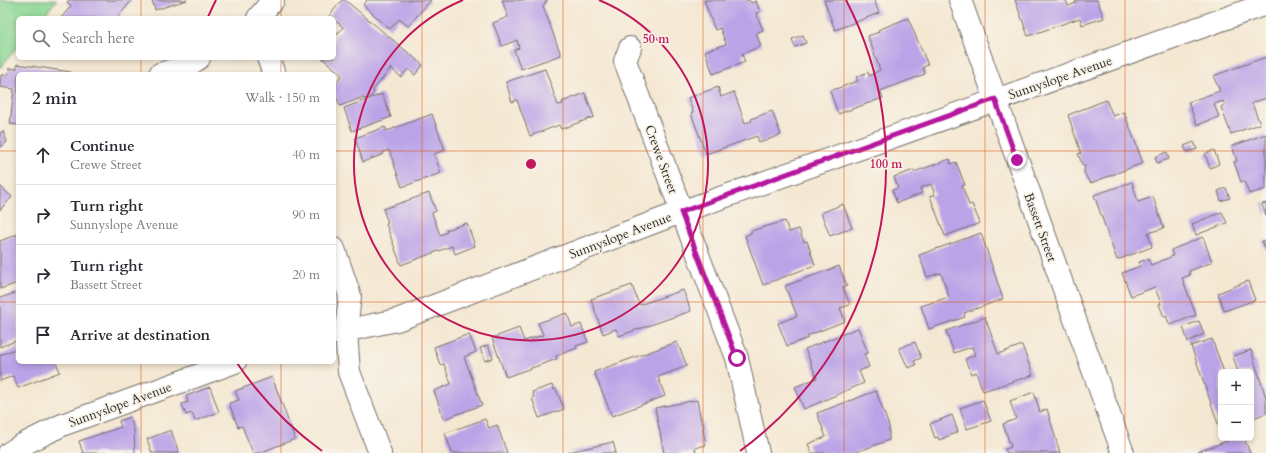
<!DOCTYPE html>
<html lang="en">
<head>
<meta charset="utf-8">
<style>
	body { margin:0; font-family:Cardo,serif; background:#f2f2f3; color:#2b2b33 }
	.controls { position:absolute; right:12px; bottom:12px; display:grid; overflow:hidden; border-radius:6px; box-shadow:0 2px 6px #0003 }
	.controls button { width:36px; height:36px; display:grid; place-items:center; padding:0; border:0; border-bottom:1px solid #e1e1e2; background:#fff; color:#2b2b33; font:20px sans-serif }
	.stop { position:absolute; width:12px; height:12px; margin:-9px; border:3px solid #b5179e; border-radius:50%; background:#fff }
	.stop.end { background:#b5179e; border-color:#fff; box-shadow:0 1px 4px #0008 }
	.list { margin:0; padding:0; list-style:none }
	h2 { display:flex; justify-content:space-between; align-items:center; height:52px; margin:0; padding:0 16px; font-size:17px }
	h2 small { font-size:13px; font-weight:400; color:#7c7c81 }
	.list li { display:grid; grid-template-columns:26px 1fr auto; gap:12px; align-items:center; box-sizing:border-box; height:60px; padding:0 16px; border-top:1px solid #e1e1e2 }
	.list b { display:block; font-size:15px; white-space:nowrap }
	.list p { margin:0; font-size:13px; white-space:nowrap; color:#7c7c81 }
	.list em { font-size:13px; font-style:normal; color:#7c7c81 }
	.icon { flex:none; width:22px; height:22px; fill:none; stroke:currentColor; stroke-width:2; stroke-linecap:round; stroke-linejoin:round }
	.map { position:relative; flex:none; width:1266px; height:453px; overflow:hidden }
	.search { position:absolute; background:#fff; box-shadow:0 2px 6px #0003; left:16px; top:16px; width:320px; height:44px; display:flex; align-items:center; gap:10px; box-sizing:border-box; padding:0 14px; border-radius:6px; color:#7c7c81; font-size:15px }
	.panel { position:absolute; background:#fff; box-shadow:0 2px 6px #0003; left:16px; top:72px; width:320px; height:292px; border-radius:6px }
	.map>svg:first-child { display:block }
</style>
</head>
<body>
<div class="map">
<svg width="1266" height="453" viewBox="0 0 1266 453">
	<rect width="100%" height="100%" fill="#f7f3e8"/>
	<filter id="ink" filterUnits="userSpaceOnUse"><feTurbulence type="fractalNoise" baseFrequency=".025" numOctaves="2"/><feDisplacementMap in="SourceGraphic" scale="8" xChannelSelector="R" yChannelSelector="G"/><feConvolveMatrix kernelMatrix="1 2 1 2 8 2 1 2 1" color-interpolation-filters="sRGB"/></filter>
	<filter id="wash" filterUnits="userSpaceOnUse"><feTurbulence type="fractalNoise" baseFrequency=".012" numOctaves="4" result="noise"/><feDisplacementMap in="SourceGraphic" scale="16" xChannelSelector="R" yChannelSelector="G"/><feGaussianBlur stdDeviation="0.9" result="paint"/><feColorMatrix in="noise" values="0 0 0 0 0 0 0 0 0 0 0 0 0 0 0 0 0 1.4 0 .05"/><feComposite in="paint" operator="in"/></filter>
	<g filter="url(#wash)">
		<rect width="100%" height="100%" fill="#f5e8d3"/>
		<path fill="#89d593" stroke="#5a805f" d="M0,0H57L42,18H18V46L0,68Z"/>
		<g id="blocks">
			<g fill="#bba3e7">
				<path d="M69,0H132L117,18H61L71,6L67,2Z"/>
				<path d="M152,0H187L155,10Z"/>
				<path d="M342,0H345L423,65L415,75L408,69L401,77L391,68L373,90L374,93L369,99L361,98L340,106L334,91V85L342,75L322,58H334V38L343,27L334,20V18L329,16Z"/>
				<path d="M367,0H431L408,26L399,19L390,29L363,5Z"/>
				<path d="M502,0H547L543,6L561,55L521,69L514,50L519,48L517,40L502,46L493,23L508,17Z"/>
				<path d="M704,0H749L751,3L756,1L760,12L756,13L763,30L756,33L761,46L742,54L745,62L713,74L705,51L726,44L720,28L715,30Z"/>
				<path d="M824,0H874L879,13L835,30Z"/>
				<path d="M1015,0H1066L1068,6L1076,3L1075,1L1078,0H1097L1104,18L1082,25L1080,18L1028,36Z"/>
				<path d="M908,18L928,65L923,67L925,74L880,91L883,98L838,114L830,91L858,81L856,77L868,72L869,76L880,70L868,36L879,32L878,30Z"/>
				<path d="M803,35L806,43L795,47L792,39Z"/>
				<path d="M1266,57V98L1252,103L1260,124L1231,134L1221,107L1225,105L1223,101L1214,104L1219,117L1197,125L1188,102L1220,91L1213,76Z"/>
				<path d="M17,64L71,72V74H18V125L10,124L14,89L0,87L1,75H8L9,68L17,69Z"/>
				<path d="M545,69L558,105L563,104L562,102L585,93L594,117L561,129L559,125L530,136L517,100L512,102L506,82Z"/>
				<path d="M718,87L721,97L734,92L745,123L752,121L751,119L772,111L781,135L759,143L757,136L706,154L691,113L693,112L688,98Z"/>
				<path d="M382,94L391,117L352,131L344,108Z"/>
				<path d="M1106,100L1113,116L1124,112L1143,163L1091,183L1088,180L1084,172L1085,165L1083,166L1078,154L1081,153L1068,115Z"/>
				<path d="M432,114L445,150L434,154L441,173L402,187L389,150L383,152L384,154L363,162L355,138L385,127L387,131Z"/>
				<path d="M3,131L7,142L0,148V133Z"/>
				<path d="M1266,134V189L1249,194L1244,181L1241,182L1234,162L1237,161L1232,146Z"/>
				<path d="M1194,142L1197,149L1187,152L1184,146Z"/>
				<path d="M1214,150L1219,164L1210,168L1205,154Z"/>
				<path d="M1167,152L1169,159L1157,163L1155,157Z"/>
				<path d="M950,159L951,164L956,162L965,185L962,186L969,205L972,204L980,223L945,236L930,196L935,195L931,184L920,188L922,193L897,203L892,190L898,188L894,177L914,170V172Z"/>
				<path d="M1132,182L1138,202L1153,197L1164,228L1148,233L1152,247L1117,260L1094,195Z"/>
				<path d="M0,186L12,197L0,210Z"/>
				<path d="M1226,188L1230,198L1221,201L1218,191Z"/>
				<path d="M429,193L436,211L432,213L440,235L447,232L446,230L467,223L475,246L455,254L452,246L401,265L386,224L388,223L383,209Z"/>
				<path d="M1266,203V216L1262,204Z"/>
				<path d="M843,204L852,228L830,236L821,213Z"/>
				<path d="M1222,212L1227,223L1196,235L1192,224Z"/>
				<path d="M785,221L789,232L799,229L804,242L807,241L815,265L763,285L745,236L751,233V231Z"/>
				<path d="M981,233L1003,299L964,313L965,317L929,329L921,306L949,297L941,273L927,277L919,255Z"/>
				<path d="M18,234V283L0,289V241Z"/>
				<path d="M1203,237L1212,262L1189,271L1190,275L1182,278L1196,315L1170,325L1166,316L1164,317L1159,304H1161L1155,287L1131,296L1122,273L1140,266L1139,262L1148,259L1151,265L1173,256L1171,250Z"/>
				<path d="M1266,240V251L1262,241Z"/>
				<path d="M839,266L847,286L843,287L850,305L840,308L845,321L807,336L808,338L787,346L778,323L797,316L785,286Z"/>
				<path d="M1248,281L1255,300L1224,311L1218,293Z"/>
				<path d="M632,285L639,305L683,290L691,311L619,336L616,329L603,334L591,299Z"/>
				<path d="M18,292V340L0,347V298Z"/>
				<path d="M567,313L572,327L581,324L588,342L576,346L577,348L556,356L557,359L506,377L492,338L519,328L524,341L543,335L538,323Z"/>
				<path d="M985,317L998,354L1022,345L1033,375L983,391L976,372L971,374L965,359L975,355L972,347L954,353L946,331Z"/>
				<path d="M1199,321L1204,334L1188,342L1183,327Z"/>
				<path d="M858,328L868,353L864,354L869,367L859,371L864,383L804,409L795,387L817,378L805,349Z"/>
				<path d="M469,334L476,352L464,357L482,405L444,419L434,391L451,384L444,364L440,365L434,347Z"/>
				<path d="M1212,339L1224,372H1221L1220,429L1191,346Z"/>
				<path d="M677,342L687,366L658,377L665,396L612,416L594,372Z"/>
				<path d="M915,342L921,358L914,361L916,365L908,368L899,348Z"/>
				<path d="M488,345L493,358L485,361L480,348Z"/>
				<path d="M18,348V362H56L60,372L18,388L13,376L0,381V355Z"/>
				<path d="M1251,350L1266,398V413L1251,419V372H1238L1233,356Z"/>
				<path d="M272,377L295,439L259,453H253L242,426L238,427L229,403L239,400L235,391Z"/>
				<path d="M552,385L554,390L556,389L564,409L539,418L532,398L534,397L532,392Z"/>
				<path d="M210,387L219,412L195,421L192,413L186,415L182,404L188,402L186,396Z"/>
				<path d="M876,391L889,426V440L854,453H812L808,444L826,437L817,413Z"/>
				<path d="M1034,392L1040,412L1047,409L1060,453H1007L1005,449L1011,447L1003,424L1016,419L1010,401Z"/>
				<path d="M697,400L701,420L704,425L703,429L706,445L695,448L696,453H664L655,408Z"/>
				<path d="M983,400L991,421L967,429L960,408Z"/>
				<path d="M952,415L958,432L939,440L938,437L935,438L930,424Z"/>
				<path d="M130,417L134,430L135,453H83L79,441L121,427L119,421Z"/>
				<path d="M485,419L489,428L497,425L507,453H452L445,433Z"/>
				<path d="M171,430L179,453H152L147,439Z"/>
				<path d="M1235,438H1244L1250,453H1195Z"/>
				<path d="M613,442L616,453H569V452Z"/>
			</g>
		</g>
	</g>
	<g filter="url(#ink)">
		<use href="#blocks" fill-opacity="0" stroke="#726d66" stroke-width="1"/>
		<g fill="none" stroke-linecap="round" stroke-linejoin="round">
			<defs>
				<g id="minor">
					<path d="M960,0L1123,453"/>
					<path d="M258,18L273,0"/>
					<path d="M630,48L625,61L737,358L758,453"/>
					<path d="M268,58L274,74"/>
					<path d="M160,74L189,65L199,58"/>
					<path d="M334,249L350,296L346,331L349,372L380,453"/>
					<path d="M334,333L397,320L681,212L1266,4"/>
					<path d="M9,453L20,446L62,425L235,362"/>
				</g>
			</defs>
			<use href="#minor" stroke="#726d66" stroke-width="24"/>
			<use href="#minor" stroke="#fff" stroke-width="22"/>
		</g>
	</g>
	<g fill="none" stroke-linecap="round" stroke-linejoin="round" filter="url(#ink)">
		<path stroke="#b5179e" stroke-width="5" d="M737,358L681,212L995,99L1017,160"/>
	</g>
	<path fill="none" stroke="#df570e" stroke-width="1" stroke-opacity="0.55" d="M141,0V18M281,0V18M422,0V453M563,0V453M703,0V453M844,0V453M985,0V453M1125,0V453M141,58V74M281,58V74M0,151H18M334,151H1266M0,302H18M334,302H1266M141,362V453M281,362V453"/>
	<g fill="none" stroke="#c2185b" stroke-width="2">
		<path d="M599 0A177 177 0 1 1 463 0"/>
		<path d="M322 451A355 355 0 0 1 237 363M208 17A355 355 0 0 1 216 0M846 0A355 355 0 0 1 740 451"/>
	</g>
	<g text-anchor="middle" stroke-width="3.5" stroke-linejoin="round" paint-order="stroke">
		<g font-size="13" fill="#2b2b2b" stroke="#f7f3e8">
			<text transform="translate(1060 77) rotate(-19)" y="5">Sunnyslope Avenue</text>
			<text transform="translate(662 159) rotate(70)" y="5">Crewe Street</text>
			<text transform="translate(1041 227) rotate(70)" y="5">Bassett Street</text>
			<text transform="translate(620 235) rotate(-21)" y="5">Sunnyslope Avenue</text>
			<text transform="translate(120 404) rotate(-20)" y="5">Sunnyslope Avenue</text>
		</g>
	</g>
	<circle cx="531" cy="164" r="6" fill="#c2185b" stroke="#f7f3e8" stroke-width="2"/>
	<g font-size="12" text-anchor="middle" font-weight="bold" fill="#c2185b" stroke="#f7f3e8" stroke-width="3.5" stroke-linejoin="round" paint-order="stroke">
		<text x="656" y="43">50 m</text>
		<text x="886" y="168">100 m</text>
	</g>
</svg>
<div class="controls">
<button>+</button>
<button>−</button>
</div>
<div class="stop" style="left:737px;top:358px"></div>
<div class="stop end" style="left:1017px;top:160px"></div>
<div class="search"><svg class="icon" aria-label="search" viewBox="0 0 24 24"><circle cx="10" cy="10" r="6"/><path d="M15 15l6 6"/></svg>Search here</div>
<section class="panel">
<h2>2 min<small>Walk · 150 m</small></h2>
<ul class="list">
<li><svg class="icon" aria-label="ahead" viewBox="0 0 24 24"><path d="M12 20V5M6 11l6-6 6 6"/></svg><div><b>Continue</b><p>Crewe Street</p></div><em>40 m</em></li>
<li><svg class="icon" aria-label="right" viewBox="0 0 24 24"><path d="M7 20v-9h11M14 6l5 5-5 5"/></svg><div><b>Turn right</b><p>Sunnyslope Avenue</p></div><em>90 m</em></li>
<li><svg class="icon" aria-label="right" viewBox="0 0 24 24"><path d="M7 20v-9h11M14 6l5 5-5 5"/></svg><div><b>Turn right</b><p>Bassett Street</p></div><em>20 m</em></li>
<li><svg class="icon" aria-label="arrive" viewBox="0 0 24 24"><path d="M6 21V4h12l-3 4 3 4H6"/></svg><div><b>Arrive at destination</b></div></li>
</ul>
</section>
</div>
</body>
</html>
